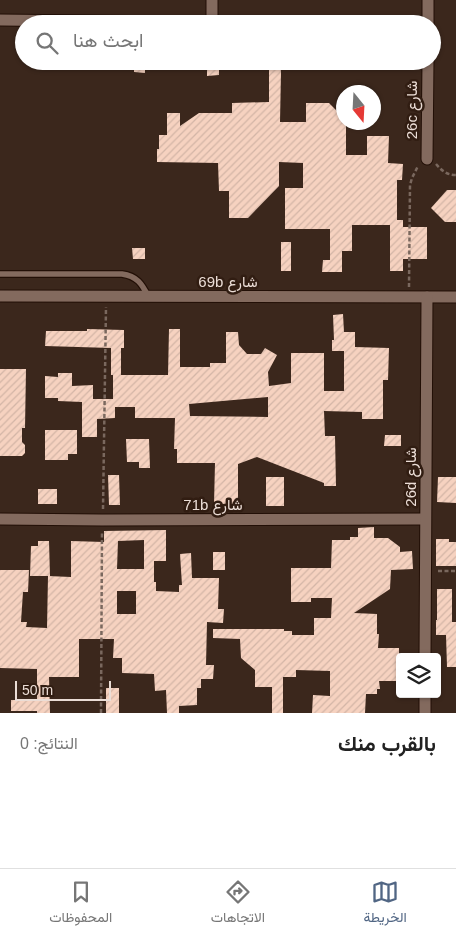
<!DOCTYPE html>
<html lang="ar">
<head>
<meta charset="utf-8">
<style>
	body { margin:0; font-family:Helvetica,Vazirmatn,sans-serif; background:#f6f6f6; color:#222; direction:rtl }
	.controls { position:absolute; right:15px; bottom:15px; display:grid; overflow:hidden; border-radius:5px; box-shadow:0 1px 4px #0004 }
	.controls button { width:45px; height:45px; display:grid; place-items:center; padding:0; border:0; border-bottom:1px solid #e0e0e0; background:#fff; color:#222; font:25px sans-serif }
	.compass { position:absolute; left:336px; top:85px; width:45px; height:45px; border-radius:50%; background:#fff; box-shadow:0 1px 4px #0004; rotate:162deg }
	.scale { position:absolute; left:15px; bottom:12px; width:96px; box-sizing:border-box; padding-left:5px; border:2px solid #ebddd6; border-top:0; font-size:14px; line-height:18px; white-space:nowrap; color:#ebddd6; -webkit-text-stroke:4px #311d12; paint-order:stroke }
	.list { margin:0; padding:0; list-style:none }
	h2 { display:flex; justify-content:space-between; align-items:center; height:65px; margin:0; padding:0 20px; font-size:21px }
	h2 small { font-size:16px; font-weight:400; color:#767676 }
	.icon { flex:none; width:28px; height:28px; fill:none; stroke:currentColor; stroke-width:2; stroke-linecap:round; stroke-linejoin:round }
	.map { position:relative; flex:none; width:456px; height:713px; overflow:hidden; direction:ltr }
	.search { position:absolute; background:#fff; box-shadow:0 1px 4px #0004; left:15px; right:15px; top:15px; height:55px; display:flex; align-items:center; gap:12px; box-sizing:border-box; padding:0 18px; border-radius:28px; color:#767676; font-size:19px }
	.sheet { height:155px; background:#fff }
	nav { display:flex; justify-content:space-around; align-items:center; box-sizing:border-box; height:70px; border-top:1px solid #e0e0e0; background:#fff; font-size:14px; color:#767676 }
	nav a { display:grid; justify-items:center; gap:2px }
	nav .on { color:#516684 }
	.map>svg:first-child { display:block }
</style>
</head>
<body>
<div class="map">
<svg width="456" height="713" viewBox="0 0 456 713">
	<defs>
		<pattern id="building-hatch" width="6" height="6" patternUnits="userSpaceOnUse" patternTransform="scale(1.25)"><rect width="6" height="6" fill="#f6d2c0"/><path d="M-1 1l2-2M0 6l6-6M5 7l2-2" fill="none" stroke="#d3b5a6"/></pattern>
	</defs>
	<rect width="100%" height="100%" fill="#3b271c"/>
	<g fill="url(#building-hatch)" fill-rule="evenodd">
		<path d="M134,61H145V73L134,72Z"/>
		<path d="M207,61H219V75L207,76Z"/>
		<path d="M269,61H280L281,72L280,122H306V103H329L344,118V122H346V155H367V136H389L388,163L403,164L402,180H397V220H403V227H427V259H403V271H390V225H352V251H342V272H322L323,260H330V229H285V188H303V163L279,162V186L248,218H229V191H219L218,163L157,162V149H159V135H167V113H180V126L199,113H232V103L269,102Z"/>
		<path d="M447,190H456V222H445L431,208Z"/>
		<rect x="281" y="242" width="10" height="29"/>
		<path d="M132,248H145V259H133Z"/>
		<path d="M343,314L344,332H355V347L389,348L388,380H383V419H362V412L324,411L325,436H335L336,486H324V483L257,457L238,464V504H214L215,463H177V449H174L175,418H135V407H115V418L97,419V437H82V402L58,401V398H45V376L58,377V373H72V386L93,385V399H113V375H111V348L45,346L46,331H87V329L124,330V348H121V375H168L169,329H180V367H210V363H226V332H238L239,345L247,354H261L265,348L277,355L268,372L269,386L291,383V353H324V391H344V351H332V340H334L333,315ZM268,397V417L190,416L189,404Z"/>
		<path d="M0,369H26L25,428H22V442L25,445V453L22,456H0Z"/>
		<path d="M45,430H77V454H68V460H45Z"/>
		<path d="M385,435H401V446H384Z"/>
		<path d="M126,439H149L150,468H139V462H127Z"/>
		<path d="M108,475H119L120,505H109Z"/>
		<rect x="266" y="477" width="18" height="29"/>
		<path d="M438,477H456V503L437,502Z"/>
		<rect x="38" y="489" width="19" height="15"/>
		<path d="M374,527V538H388L400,547V552L412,551L413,569L391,570L390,589L354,613L377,614V634H379L378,648H399V681H379L380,689H377V694H366L365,713H312L313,695L330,696V671L296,670V677H283V713H272V687H255V670L241,658L240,639L213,638V629H284V631H292V635H314V618H331L332,598H311V602H291V568H331L332,540H350V537H358V528Z"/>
		<path d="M166,530V561H154V582H156V591L179,592V585H182L180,554L191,553L192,578H219L218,609H224L223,623L207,622L206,665H214L213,679H201V688H197V705L179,706V713H167L166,690L155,691L154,674L122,673V658H113L114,639H79V677H49L50,713H37V711H11V700H37V669L0,668V570H29L28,592H23L21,622H27L26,627L47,628L48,576L71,577V541L104,542V531ZM144,540V569H117L118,541ZM117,591H136V614H117Z"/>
		<path d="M436,539H449V542H456V566H436Z"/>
		<path d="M38,541H49L50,576H30L31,546H38Z"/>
		<rect x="213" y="552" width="12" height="18"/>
		<path d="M437,589H452V622H456V667H447L446,635H436V620H437Z"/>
		<rect x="106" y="688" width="13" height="25"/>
	</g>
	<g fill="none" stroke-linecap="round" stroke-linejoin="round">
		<defs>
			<path id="service" d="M0,274H122C137,276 142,284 148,296"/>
			<g id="minor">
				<path d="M0,20L330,24"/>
				<path d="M212,22V0"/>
				<path d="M428,24V0"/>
				<path d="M427,159L428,61"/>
				<path d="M0,296L456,297"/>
				<path d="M0,519L102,520L425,519"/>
				<path d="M425,657L427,297"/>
				<path d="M425,694V713"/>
			</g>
		</defs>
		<use href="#service" stroke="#220f06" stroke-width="8"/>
		<use href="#minor" stroke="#220f06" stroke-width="13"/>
		<g stroke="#7a685e" stroke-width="2.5" stroke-dasharray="4 2.5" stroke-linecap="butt">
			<path d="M436,164C442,171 447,175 456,175"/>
			<path d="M409,287L410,185L412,178L418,166"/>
			<path d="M103,509L106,307"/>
			<path d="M438,571H456"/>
			<path d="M101,713L102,532"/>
		</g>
		<use href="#service" stroke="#836a5e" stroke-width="5.5"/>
		<use href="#minor" stroke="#836a5e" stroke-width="11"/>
	</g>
	<g text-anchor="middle" stroke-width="5" stroke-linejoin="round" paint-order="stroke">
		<g font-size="15" fill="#ebddd6" stroke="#311d12">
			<text transform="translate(412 110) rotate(-90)" y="5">26c شارع</text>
			<text x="228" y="287">69b شارع</text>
			<text transform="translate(411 477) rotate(-90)" y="5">26d شارع</text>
			<text x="213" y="510">71b شارع</text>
		</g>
	</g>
</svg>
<div class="controls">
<button><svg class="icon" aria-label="layers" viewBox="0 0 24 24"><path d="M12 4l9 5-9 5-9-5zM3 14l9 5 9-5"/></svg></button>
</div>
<svg class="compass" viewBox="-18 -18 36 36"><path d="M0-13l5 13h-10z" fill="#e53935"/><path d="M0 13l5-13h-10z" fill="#767676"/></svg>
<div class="scale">50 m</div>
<div class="search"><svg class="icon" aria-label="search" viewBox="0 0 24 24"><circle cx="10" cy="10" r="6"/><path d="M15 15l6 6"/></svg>ابحث هنا</div>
</div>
<section class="sheet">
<h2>بالقرب منك<small>النتائج: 0</small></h2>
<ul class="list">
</ul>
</section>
<nav>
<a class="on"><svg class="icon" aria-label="map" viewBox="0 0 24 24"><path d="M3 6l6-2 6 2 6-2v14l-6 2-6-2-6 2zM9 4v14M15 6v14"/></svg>الخريطة</a>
<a><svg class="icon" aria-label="directions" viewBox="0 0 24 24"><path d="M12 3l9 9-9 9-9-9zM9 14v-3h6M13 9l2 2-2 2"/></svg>الاتجاهات</a>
<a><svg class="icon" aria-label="saved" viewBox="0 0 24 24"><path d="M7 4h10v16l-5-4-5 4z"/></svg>المحفوظات</a>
</nav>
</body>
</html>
